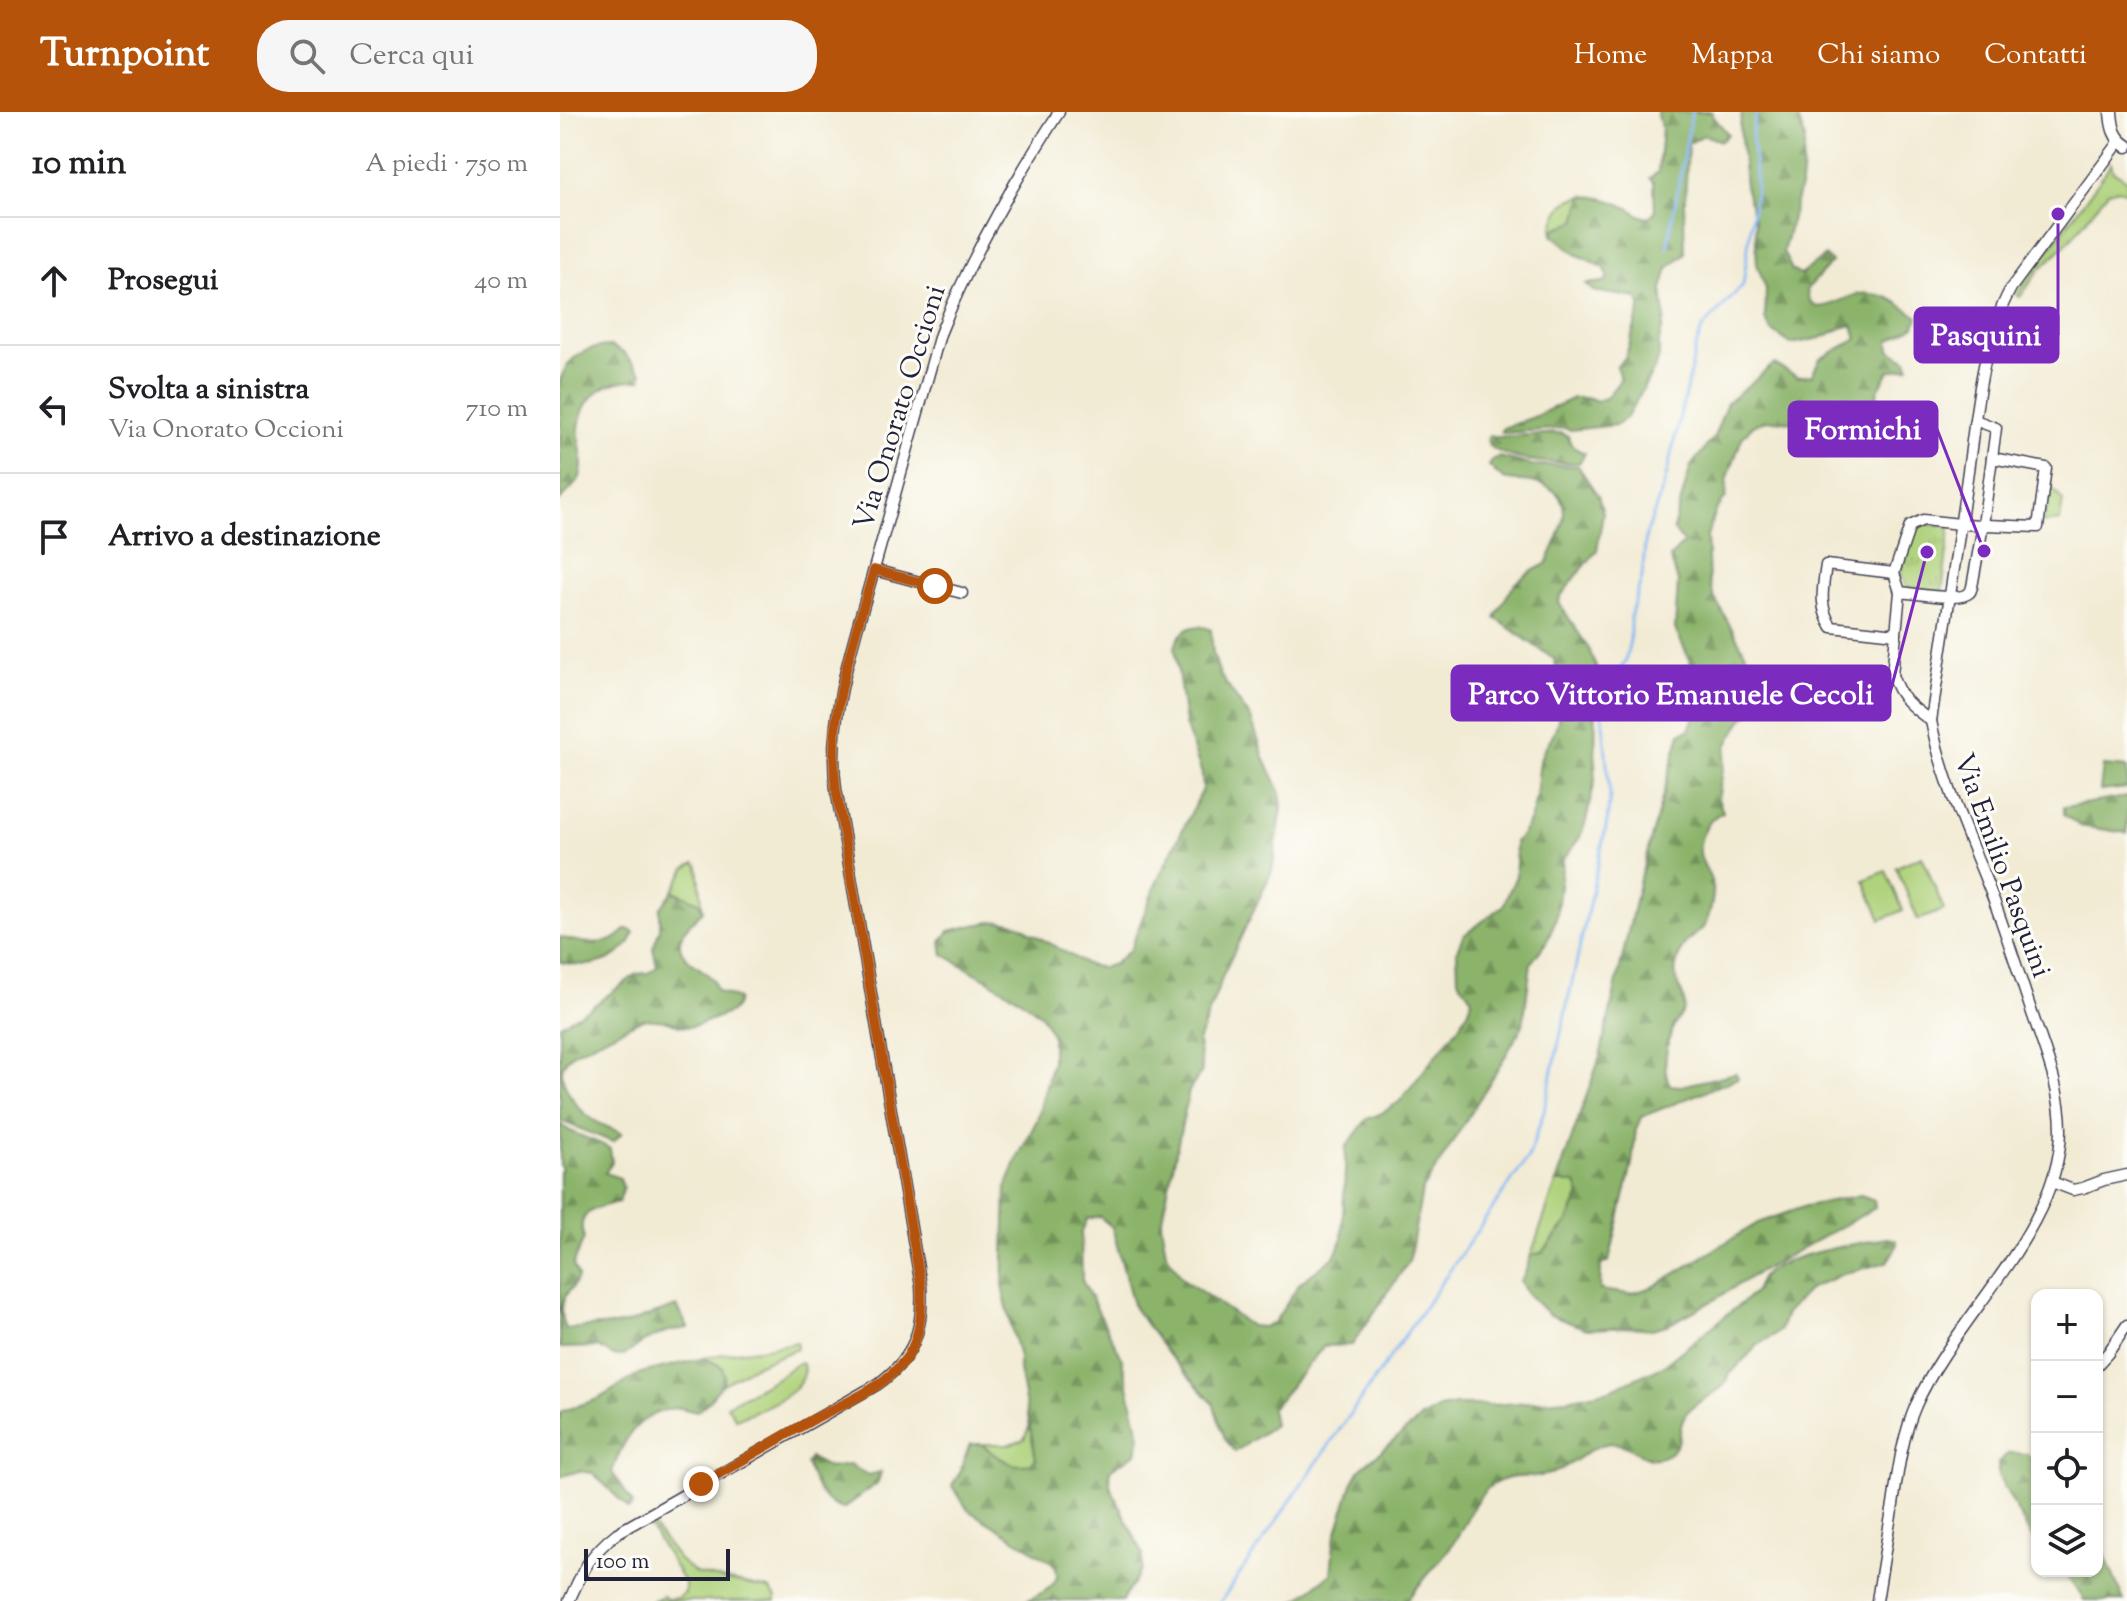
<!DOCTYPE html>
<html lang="it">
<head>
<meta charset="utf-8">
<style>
	body { margin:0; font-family:"Sorts Mill Goudy",serif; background:#f6f6f6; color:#202124 }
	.controls { position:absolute; right:24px; bottom:24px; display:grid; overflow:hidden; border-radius:16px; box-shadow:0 2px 6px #0004 }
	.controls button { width:72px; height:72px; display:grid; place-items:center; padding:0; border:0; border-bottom:2px solid #e0e0e0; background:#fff; color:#202124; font:40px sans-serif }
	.scale { position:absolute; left:24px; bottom:20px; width:146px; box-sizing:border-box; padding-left:8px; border:4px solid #22223b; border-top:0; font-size:22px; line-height:28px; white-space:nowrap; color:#22223b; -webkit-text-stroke:6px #fdfcf7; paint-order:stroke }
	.stop { position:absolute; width:24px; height:24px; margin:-18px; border:6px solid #b45309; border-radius:50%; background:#fff }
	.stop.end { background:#b45309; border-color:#fff; box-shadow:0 2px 8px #0008 }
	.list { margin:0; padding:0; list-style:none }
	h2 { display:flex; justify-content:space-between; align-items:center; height:104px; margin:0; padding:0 32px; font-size:34px }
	h2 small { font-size:26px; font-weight:400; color:#757577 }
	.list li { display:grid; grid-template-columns:52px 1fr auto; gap:24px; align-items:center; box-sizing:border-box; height:128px; padding:0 32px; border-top:2px solid #e0e0e0 }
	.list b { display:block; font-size:30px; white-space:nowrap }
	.list p { margin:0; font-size:26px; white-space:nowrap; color:#757577 }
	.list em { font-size:26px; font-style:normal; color:#757577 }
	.icon { flex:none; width:44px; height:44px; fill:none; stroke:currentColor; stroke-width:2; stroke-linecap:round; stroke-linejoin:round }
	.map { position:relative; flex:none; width:1567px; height:1489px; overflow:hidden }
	header { display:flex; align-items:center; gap:48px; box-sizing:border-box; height:112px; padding:0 40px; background:#b45309; color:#fff }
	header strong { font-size:38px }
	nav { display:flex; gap:44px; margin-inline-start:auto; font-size:28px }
	.search { width:560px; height:72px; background:#f6f6f6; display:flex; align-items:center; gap:20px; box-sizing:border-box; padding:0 28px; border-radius:32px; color:#757577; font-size:30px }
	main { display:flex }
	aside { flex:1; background:#fff }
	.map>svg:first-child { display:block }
</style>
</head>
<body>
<header>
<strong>Turnpoint</strong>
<div class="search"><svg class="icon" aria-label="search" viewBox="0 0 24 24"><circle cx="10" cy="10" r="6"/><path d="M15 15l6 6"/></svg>Cerca qui</div>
<nav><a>Home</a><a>Mappa</a><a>Chi siamo</a><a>Contatti</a></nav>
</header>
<main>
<aside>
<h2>10 min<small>A piedi · 750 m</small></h2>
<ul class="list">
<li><svg class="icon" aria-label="ahead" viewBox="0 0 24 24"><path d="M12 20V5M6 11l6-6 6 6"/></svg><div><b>Prosegui</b></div><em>40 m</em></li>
<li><svg class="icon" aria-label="left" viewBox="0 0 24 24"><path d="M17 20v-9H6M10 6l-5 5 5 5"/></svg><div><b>Svolta a sinistra</b><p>Via Onorato Occioni</p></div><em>710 m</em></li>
<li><svg class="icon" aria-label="arrive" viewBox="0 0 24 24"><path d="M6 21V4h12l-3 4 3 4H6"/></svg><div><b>Arrivo a destinazione</b></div></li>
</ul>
</aside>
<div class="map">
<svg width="1567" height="1489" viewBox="0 0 1567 1489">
	<defs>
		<pattern id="forest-firs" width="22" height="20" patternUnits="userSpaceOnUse" patternTransform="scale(2)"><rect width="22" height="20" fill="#8bb46b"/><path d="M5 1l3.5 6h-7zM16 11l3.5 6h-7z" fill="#719259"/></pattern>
		<pattern id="park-tufts" width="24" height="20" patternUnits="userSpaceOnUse" patternTransform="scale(2)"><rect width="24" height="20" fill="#afd27b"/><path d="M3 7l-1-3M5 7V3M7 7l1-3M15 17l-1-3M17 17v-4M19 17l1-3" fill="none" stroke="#96b46b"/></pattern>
	</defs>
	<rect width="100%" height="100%" fill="#fdfcf7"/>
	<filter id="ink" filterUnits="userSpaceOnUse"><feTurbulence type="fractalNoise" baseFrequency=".0125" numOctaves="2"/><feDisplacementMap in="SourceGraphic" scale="16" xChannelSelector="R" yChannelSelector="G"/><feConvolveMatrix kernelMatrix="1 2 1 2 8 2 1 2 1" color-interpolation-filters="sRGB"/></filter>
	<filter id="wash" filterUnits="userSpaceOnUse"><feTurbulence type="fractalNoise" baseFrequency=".006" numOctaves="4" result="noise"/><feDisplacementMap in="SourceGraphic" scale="32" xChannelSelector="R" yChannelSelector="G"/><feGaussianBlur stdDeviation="1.8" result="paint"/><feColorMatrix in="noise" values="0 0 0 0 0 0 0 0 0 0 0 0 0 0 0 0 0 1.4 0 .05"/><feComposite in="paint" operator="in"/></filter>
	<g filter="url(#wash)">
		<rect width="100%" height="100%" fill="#f2ebd4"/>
		<g fill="#afd27b" stroke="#687a5b" stroke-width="2">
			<path d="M1551,51L1553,59L1567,68V80L1559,77L1548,80L1510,128L1480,157L1460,185L1456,183L1544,62Z"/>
			<path d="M1024,84L1020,93L1016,110L995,117L993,123C991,114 998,99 1005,91C1009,87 1018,86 1024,84Z"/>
			<path d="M1491,374L1503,389L1500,409L1483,411Z"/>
			<path d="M1362,744L1384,798L1358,808L1336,755Z"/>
			<path d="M135,751L138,754L143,799L139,790L113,779L126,756Z"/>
			<path d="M1326,759L1343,798L1321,808L1304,768Z"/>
			<path d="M996,1071H1016L1020,1083L1007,1111L982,1141L971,1143Z"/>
			<path d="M237,1230V1237L194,1254L162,1273L165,1265L162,1255L144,1246C175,1238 207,1238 237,1230Z"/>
			<path d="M238,1251L243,1252C250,1282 197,1298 176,1307L167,1293L215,1267Z"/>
			<path d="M470,1313L476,1347C457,1364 438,1344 421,1332H450L464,1327Z"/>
			<path d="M89,1409L119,1448L137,1462L209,1477L216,1485V1489H91L103,1484L106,1487L118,1486L125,1481V1472L92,1418L83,1412Z"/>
		</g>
		<g fill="url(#forest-firs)" stroke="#566b53" stroke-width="2">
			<path d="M1097,0H1152L1153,4L1168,22L1161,29L1144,23L1128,32L1124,108L1125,141L1108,156L1102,177L1105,206L1099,230V245L1096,254L1067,305L1056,313L1010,318L1005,316L944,321L941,319L943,316L974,305L1013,286H1030L1036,289L1046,286L1061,267L1056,255L1065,246L1081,194L1077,186L1033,179L1026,172L1044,170L1048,165L1045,156L1016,142L993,123L995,117L1016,109L1020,93L1024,84C1038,84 1051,88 1064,94C1073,98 1079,105 1089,106L1095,100L1094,70L1090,66L1098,60L1102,17Z"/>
			<path d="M1182,0H1241L1238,7L1245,27L1241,71L1223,140L1232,158L1240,163L1265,144L1272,150L1247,177C1249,212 1281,185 1299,182C1304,181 1313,182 1318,183C1333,185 1346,197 1358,205L1355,214L1329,229L1330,238L1347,248L1349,255L1329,259L1318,278L1307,336L1301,343L1294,341L1268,316L1251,311L1205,308L1192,314L1182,326L1167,368L1166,385L1156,399L1147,424L1149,469L1154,485L1186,542L1192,587L1196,595L1181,609L1167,634L1158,687L1163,700C1147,706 1136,729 1141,746C1144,755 1151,765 1153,775C1154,785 1150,802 1146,811C1142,821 1130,824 1124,833C1121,837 1119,845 1117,850C1110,869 1127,881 1124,897C1123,903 1117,907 1114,913C1107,930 1101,956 1110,973L1121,974L1176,961L1178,966L1081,1005L1076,1017L1072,1052L1049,1149L1041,1153L1040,1178L1070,1182L1093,1175L1198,1111L1246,1094L1301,1083L1314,1088L1315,1096L1192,1164L1154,1188L1110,1212L1092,1217L1071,1215L1027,1217L989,1203L966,1180L960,1169L964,1164L971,1143L982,1141L1007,1111L1020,1083L1016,1071H996L1040,945L1080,767L1120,621L1129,618L1136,599L1130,548L1115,517L1118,470L1110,445L1124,431L1113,417L1131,354L1154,325L1167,291L1214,252L1238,265L1252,263L1260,247L1297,227L1293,213L1281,216L1261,226L1231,232L1211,218L1205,207L1206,177L1197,152L1195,110L1185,74L1180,14Z"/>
			<path d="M50,234L64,241L82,262L81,268C49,267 24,280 19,315C17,332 26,348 20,365C16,373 6,381 0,389V268C9,244 25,235 50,234Z"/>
			<path d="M1000,321L1008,324C1010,334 1015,337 1025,341L1019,351C988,350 956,352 929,334L927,327L930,323L939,325Z"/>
			<path d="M939,345L971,353L1018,354L1038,384L1043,401L1037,438L1000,485L999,491L1029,537L1036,555L1035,668L1026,709L1020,725L1003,748L996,807L987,829L971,851L963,913L938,957L862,1079L849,1149L792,1233L764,1234L711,1297L714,1313L675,1340L665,1327L653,1291L610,1244L574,1196L552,1115L540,1105L527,1107L521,1122L522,1168L561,1244L580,1325L576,1341L550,1358V1374L583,1442L582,1457L562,1489H466C483,1481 508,1470 492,1450L408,1398L392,1373L399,1362L410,1332H421C437,1344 457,1363 476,1347L459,1258V1246L443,1179L446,1076L458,1045L477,1008L492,950V922L481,903L460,887L383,842L381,830L389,819C414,814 449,800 470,820L528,853L542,856L554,852L570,838L597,769L643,677L642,662L625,612L615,535C620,518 634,509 651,518L653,542L660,563L691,607L705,648L720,679L722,696L712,759L664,861L638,930L642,959L629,979L601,1111L606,1141L623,1167L691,1214L703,1215L714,1211L740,1171L773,1146L782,1129L786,1035L807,1007L820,1002L839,990L899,914L909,898L912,887L898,867L897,838L903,824L943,794L956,764L955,730C978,708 976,677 980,649C982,636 993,627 996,615C1003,593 999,569 994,547L935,506C951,475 954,467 986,452C1000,422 1023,381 975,371C966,368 953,370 944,367C939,364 934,358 929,354L933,347Z"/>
			<path d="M1543,654L1567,656V676L1540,679Z"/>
			<path d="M1567,685V721L1520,714L1504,703V695Z"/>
			<path d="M113,779L139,790L143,799C137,805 129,811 125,818C107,844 141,853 152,867C155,871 155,875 157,879L178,887L176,894L171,900L138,913L128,915L119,914L109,909L83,907L13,941C9,945 3,951 2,957C1,974 19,999 32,1007C41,1013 52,1017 62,1021L53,1030L3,1010L0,1007V913L30,896L77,862L88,861L97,855L93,836L100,817V797Z"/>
			<path d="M67,817L74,820C71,836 51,849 34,852C24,854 10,852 0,850V825C14,830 35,833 50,829C56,827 62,821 67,817Z"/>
			<path d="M0,1012C14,1025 35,1026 50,1037L52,1051L45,1061L60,1066L63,1076L59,1090C39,1095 14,1098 24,1126L13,1153L18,1165C15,1174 11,1176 6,1183C0,1194 2,1207 6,1217L65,1212L117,1194L128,1216L105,1220L83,1230L65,1243L54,1244L38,1235L0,1236V1060L2,1057L0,1053Z"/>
			<path d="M1328,1126L1337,1128V1134L1327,1150L1283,1162L1250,1176L1226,1201L1220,1218L1216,1222L1199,1232L1169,1263C1166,1279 1146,1283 1134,1294C1131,1297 1127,1299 1125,1303C1117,1315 1124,1331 1110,1341C1086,1357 1075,1332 1053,1331C1031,1331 1013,1354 993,1361C973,1368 953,1360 934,1372C915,1383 907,1409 896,1427C881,1449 862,1469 846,1489H736L771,1462L774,1430L792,1372L801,1356L861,1306L879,1296L897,1293H933L1008,1287L1050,1278L1103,1254L1194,1181C1197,1176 1199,1168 1203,1164C1220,1143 1300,1131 1328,1126Z"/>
			<path d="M144,1246L162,1255C163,1259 165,1264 164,1267C164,1272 141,1299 137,1299C131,1300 124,1296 119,1296C107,1296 88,1303 79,1312C65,1324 58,1344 52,1360L73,1392L69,1397L33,1361L19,1359L0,1365V1300L38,1287L81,1261Z"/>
			<path d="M1449,1341L1467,1342L1477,1355V1431L1470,1423L1438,1363V1350Z"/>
			<path d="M250,1346L269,1356L289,1353L308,1363L321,1360L318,1371L283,1397C259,1390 256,1373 246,1352Z"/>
			<path d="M1537,1426L1538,1427L1564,1489H1524L1519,1479L1502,1459H1537Z"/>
		</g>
		<path fill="url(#park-tufts)" stroke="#687a5b" stroke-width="2" d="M1367,412L1390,415L1382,480L1346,475L1340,460L1354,420L1357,416Z"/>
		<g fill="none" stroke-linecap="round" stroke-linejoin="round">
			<g stroke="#86b7f2" stroke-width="3">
				<path d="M1107,136L1132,0"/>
				<path d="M661,1489L969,1044L984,999L1047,710L1050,683L1042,600L1049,574L1065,550L1070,528L1071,502L1082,465L1086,423L1104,373L1136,235L1142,217L1183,173L1196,74L1192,20L1197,0"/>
			</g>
		</g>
	</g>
	<g filter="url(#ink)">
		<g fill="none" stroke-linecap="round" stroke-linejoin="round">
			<defs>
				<g id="minor">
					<path d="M314,458L402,481"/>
					<path d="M1334,461L1266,453C1263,475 1258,495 1272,515L1336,522"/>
					<path d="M1340,480L1334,461L1350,414L1363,408L1400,412L1478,415L1486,356L1432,346"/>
					<path d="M1371,609C1353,596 1339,586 1332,563L1340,480C1354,481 1399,490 1409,481C1411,480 1411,477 1412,475L1423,413L1436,316L1415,308"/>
					<path d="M1492,1070L1513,1078L1523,1076L1544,1068L1567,1063"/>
					<path d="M1537,1253L1548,1241L1567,1213"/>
					<path d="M9,1489C23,1458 29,1443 57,1421L318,1272C354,1246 364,1217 361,1174L276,677C266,604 295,527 314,457C336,379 358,300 380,222C411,144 453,71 499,0"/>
					<path d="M1317,1489C1322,1457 1327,1425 1333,1393C1338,1359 1342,1325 1356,1293C1395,1205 1500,1118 1501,1018C1501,977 1485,939 1472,901C1459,862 1447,824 1433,786C1410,727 1383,671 1371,609C1383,528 1396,447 1407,366C1416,304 1421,231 1451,176L1560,29"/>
				</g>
				<path id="tertiary" d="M1551,0C1552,15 1554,26 1567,34"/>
			</defs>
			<use href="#minor" stroke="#414052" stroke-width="13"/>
			<use href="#tertiary" stroke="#414052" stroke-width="15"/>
			<use href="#minor" stroke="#fff" stroke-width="10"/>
			<use href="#tertiary" stroke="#fff" stroke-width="12"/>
		</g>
	</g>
	<g fill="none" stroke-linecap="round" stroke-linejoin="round" filter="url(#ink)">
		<path stroke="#b45309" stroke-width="10" d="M141,1372C179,1351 216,1328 254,1307C286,1290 325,1276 347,1245C361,1224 362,1199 361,1174L276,677C266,603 294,529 314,458L375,474"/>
	</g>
	<g text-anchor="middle" stroke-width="6" stroke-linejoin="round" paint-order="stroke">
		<g font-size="28" fill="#22223b" stroke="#fdfcf7">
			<text transform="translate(338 295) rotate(-73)" y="10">Via Onorato Occioni</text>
			<text transform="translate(1444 753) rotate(70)" y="10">Via Emilio Pasquini</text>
		</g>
	</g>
	<path fill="none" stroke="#7b2cbf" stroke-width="3" d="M1498 102L1498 223M1424 439L1377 317M1367 440L1330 581"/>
	<g fill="#7b2cbf" stroke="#fdfcf7" stroke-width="3">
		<circle cx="1498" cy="102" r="8"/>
		<circle cx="1424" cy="439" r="8"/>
		<circle cx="1367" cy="440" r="8"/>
	</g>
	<g fill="#7b2cbf" stroke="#7b2cbf" stroke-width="3">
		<rect x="1355" y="196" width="143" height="54" rx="8"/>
		<rect x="1229" y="290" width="148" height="54" rx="8"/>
		<rect x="892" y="554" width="438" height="54" rx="8"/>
	</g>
	<g font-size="30" text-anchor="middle" font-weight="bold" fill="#fff">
		<text x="1426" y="233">Pasquini</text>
		<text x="1303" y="327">Formichi</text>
		<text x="1111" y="592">Parco Vittorio Emanuele Cecoli</text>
	</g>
</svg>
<div class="controls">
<button>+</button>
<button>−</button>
<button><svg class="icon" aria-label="locate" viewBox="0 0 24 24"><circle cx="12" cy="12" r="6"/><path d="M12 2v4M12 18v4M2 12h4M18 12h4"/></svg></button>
<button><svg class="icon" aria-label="layers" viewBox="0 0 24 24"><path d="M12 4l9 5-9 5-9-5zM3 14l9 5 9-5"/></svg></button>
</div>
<div class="scale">100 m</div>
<div class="stop" style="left:375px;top:474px"></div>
<div class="stop end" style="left:141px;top:1372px"></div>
</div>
</main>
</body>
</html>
